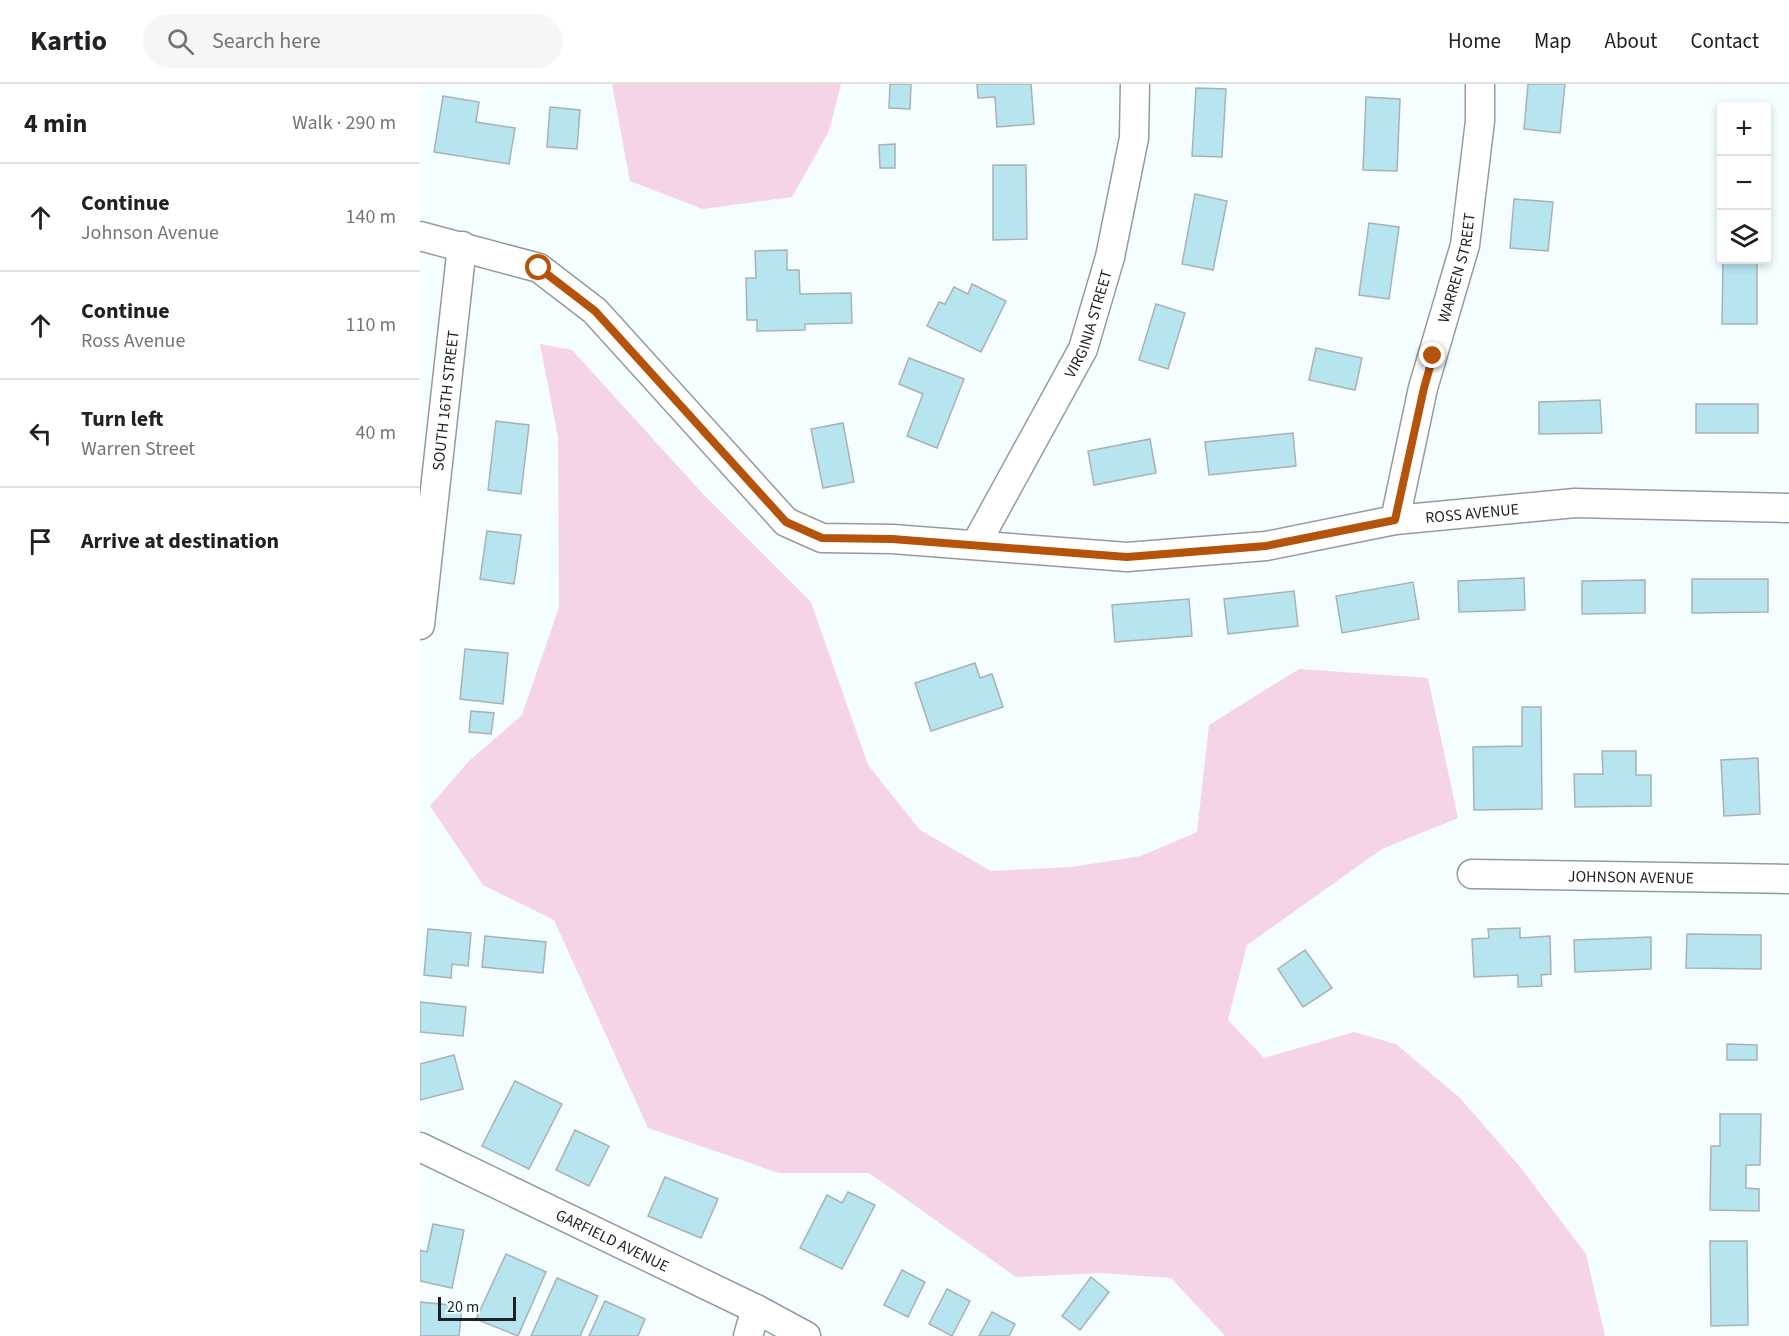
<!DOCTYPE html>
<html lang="en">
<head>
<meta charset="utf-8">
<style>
	body { margin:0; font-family:"Source Sans 3",sans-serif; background:#f6f6f6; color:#202124 }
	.controls { position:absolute; right:18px; top:18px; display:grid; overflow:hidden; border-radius:6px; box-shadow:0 3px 9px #0003 }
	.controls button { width:54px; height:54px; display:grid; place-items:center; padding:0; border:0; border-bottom:2px solid #e0e0e0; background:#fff; color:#202124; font:30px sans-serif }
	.scale { position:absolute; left:18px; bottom:15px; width:78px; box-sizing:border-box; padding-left:6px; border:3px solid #1e2122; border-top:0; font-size:16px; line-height:21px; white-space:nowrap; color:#1e2122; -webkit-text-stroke:4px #f4fdff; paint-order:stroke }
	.stop { position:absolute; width:18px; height:18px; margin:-14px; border:4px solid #b45309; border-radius:50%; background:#fff }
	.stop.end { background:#b45309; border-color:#fff; box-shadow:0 2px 6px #0008 }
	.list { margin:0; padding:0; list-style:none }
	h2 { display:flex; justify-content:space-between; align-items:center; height:78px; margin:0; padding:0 24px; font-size:26px }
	h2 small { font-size:20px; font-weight:400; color:#757577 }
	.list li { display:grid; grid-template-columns:39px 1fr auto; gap:18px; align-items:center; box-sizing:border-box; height:108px; padding:0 24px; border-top:2px solid #e0e0e0 }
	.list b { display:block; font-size:22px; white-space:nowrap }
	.list p { margin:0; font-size:20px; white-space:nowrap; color:#757577 }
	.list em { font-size:20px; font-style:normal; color:#757577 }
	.icon { flex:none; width:33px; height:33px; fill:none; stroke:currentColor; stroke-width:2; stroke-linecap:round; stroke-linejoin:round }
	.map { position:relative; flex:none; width:1369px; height:1252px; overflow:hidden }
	header { display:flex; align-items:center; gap:36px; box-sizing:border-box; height:84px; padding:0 30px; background:#fff; border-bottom:2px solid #e0e0e0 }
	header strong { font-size:28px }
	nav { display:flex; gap:33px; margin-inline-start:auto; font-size:21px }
	.search { width:420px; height:54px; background:#f6f6f6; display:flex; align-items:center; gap:15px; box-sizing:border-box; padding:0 21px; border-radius:33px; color:#757577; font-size:22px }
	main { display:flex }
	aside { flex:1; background:#fff }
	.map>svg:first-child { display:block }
</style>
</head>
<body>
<header>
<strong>Kartio</strong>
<div class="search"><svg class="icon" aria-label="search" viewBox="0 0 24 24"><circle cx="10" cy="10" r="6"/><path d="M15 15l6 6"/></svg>Search here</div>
<nav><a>Home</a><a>Map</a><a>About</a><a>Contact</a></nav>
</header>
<main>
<aside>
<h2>4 min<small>Walk · 290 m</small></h2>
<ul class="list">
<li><svg class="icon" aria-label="ahead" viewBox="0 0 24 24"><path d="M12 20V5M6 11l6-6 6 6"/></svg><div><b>Continue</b><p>Johnson Avenue</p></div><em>140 m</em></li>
<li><svg class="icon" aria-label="ahead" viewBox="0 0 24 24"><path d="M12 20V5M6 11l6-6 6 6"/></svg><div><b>Continue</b><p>Ross Avenue</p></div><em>110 m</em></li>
<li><svg class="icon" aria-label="left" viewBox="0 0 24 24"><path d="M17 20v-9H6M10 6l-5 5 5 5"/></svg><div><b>Turn left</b><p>Warren Street</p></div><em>40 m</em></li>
<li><svg class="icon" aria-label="arrive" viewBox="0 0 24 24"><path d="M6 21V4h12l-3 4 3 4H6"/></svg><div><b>Arrive at destination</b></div></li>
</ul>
</aside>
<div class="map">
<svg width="1369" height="1252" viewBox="0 0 1369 1252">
	<rect width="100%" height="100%" fill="#f4fdff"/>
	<g fill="#f5d4e8">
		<path d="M192,0H421L409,47L372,113L283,125L210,97Z"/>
		<path d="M120,260L152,266L283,410L391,518L448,681L500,746L571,787L652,783L721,772L777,748L789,641L879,585L1008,594L1038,734L962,765L827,861L808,936L844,974L934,948L976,960L1040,1014L1101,1084L1166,1170L1185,1252H805L751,1194L682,1189L596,1193L449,1089H359L228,1044L134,836L63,801L10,722L50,676L102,631L139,523L138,353Z"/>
	</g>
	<g fill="#b6e4ef" stroke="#a9b1b3" stroke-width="1.5">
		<path d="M470,0H491L490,25L469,24Z"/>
		<path d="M557,0H611L614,40L577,43L575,13L558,14Z"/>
		<path d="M1108,0H1145L1140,49L1104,45Z"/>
		<path d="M776,4L806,5L802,73L772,72Z"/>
		<path d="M23,12L59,18L56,38L95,44L89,80L14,68Z"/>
		<path d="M946,13L980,15L977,87L943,86Z"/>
		<path d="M130,23L160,26L157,65L127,63Z"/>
		<path d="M475,60V84H460L459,61Z"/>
		<path d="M573,81H606L607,155L573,156Z"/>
		<path d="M775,110L807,117L793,186L762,180Z"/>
		<path d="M1094,115L1133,118L1128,167L1090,164Z"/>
		<path d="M949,139L979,143L969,215L939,211Z"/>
		<path d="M367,166V186H379L380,210L431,209L432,239L385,240V246L337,247V236H327L326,194H336L335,167Z"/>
		<path d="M1303,176H1337V240H1302Z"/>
		<path d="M552,200L586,217L561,268L507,242L519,218L525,220L534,203L548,210Z"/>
		<path d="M736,220L765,229L748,285L719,276Z"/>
		<path d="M896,264L942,274L935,306L889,296Z"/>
		<path d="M489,274L544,295L517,364L487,352L503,310L479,300Z"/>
		<path d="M1180,316L1182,349L1119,350V318Z"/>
		<rect x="1276" y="320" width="62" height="29"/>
		<path d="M76,337L109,341L101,410L68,406Z"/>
		<path d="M423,339L434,398L403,404L391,345Z"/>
		<path d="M873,349L876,382L789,391L785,358Z"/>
		<path d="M730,355L736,389L674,401L668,367Z"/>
		<path d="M67,447L101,451L94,500L60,495Z"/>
		<path d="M1104,494L1105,526L1039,528L1038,497Z"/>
		<path d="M1272,495H1348V528L1272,529Z"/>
		<path d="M1225,496V529L1162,530V497Z"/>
		<path d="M993,498L999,535L922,549L916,512Z"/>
		<path d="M874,507L878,542L808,550L804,515Z"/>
		<path d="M769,515L772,552L695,558L692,521Z"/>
		<path d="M45,565L88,569L83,620L40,615Z"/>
		<path d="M555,579L560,594L572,590L583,623L511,647L495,599Z"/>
		<path d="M1102,623H1121L1122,725L1054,726L1053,663L1102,662Z"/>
		<path d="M51,627L74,629L71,650L49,648Z"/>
		<path d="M1182,667H1216V691H1231V722L1155,723L1154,690H1183Z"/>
		<path d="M1338,674L1340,730L1304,732L1301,676Z"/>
		<path d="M1100,844V854L1130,852L1131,890L1121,891L1122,902L1098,903V891L1054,893L1052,855L1069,854L1068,845Z"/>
		<path d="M8,845L51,849L48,882L32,880L31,894L4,891Z"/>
		<path d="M1267,850L1341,851V885L1266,884Z"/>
		<path d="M65,852L126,858L123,889L62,883Z"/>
		<path d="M1231,853V885L1155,888L1154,856Z"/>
		<path d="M885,866L912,904L883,923L858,885Z"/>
		<path d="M0,918L46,923L43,952L0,948Z"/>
		<path d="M1307,960L1337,961V976H1307Z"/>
		<path d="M34,971L43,1005L0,1016V980Z"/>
		<path d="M95,997L142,1020L109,1085L62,1062Z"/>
		<path d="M1300,1030H1341L1340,1081H1326V1104L1339,1105V1127L1290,1126L1291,1062H1300Z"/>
		<path d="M155,1046L189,1062L169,1102L136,1086Z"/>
		<path d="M245,1093L298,1115L281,1154L228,1132Z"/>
		<path d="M428,1108L455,1121L422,1185L380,1164L407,1111L422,1119Z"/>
		<path d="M13,1140L44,1146L32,1204L0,1197V1166L7,1168Z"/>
		<path d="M1290,1157H1327L1328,1241L1291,1242Z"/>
		<path d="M86,1170L126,1188L98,1252L56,1235Z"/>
		<path d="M482,1186L505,1198L488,1233L464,1221Z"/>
		<path d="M671,1193L689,1208L660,1246L642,1232Z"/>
		<path d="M137,1194L178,1212L160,1252H111Z"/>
		<path d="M527,1205L550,1217L532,1252L509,1240Z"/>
		<path d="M185,1217L225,1235L218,1252H169Z"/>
		<path d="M0,1218L42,1222L39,1252H0Z"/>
		<path d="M572,1228L595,1240L589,1252H559Z"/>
	</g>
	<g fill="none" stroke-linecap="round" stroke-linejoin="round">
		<defs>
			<g id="minor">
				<path id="s1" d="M0,152L119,184L175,227L366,438L402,454L472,455L707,473L846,462L975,436L1155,419L1369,424"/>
				<path id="s2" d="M975,436L1003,304L1045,161L1060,37V0"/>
				<path id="s3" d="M556,460L663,265L690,173L714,54L715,0"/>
				<path id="s4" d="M0,541L42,162"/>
				<path id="s5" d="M1052,790L1369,795"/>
				<path id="s6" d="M0,1063L336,1225L386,1252"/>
				<path d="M328,1252L336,1225"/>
			</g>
		</defs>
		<use href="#minor" stroke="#939b9d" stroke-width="31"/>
		<use href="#minor" stroke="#fff" stroke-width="28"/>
	</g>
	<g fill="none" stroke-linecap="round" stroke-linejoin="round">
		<path stroke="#b45309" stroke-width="8" d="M119,184L175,227L366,438L402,454L472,455L707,473L846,462L975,436L1004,304L1013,272"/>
	</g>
	<g text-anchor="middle" stroke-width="4.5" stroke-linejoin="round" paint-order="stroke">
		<g font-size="16" fill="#1e2122" stroke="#f4fdff">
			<text dy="6" stroke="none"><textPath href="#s2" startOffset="260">WARREN STREET</textPath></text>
			<text dy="6" stroke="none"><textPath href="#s3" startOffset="248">VIRGINIA STREET</textPath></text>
			<text dy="6" stroke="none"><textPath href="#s4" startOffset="226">SOUTH 16TH STREET</textPath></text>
			<text dy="6" stroke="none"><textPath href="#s1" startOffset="1172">ROSS AVENUE</textPath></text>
			<text dy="6" stroke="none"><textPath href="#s5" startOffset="159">JOHNSON AVENUE</textPath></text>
			<text dy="6" stroke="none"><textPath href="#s6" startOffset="214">GARFIELD AVENUE</textPath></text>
		</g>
	</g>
</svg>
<div class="controls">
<button>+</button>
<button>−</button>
<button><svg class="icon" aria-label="layers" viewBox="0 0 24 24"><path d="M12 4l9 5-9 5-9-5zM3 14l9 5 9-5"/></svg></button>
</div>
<div class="scale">20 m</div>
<div class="stop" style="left:119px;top:184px"></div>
<div class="stop end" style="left:1013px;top:272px"></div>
</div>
</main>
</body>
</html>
